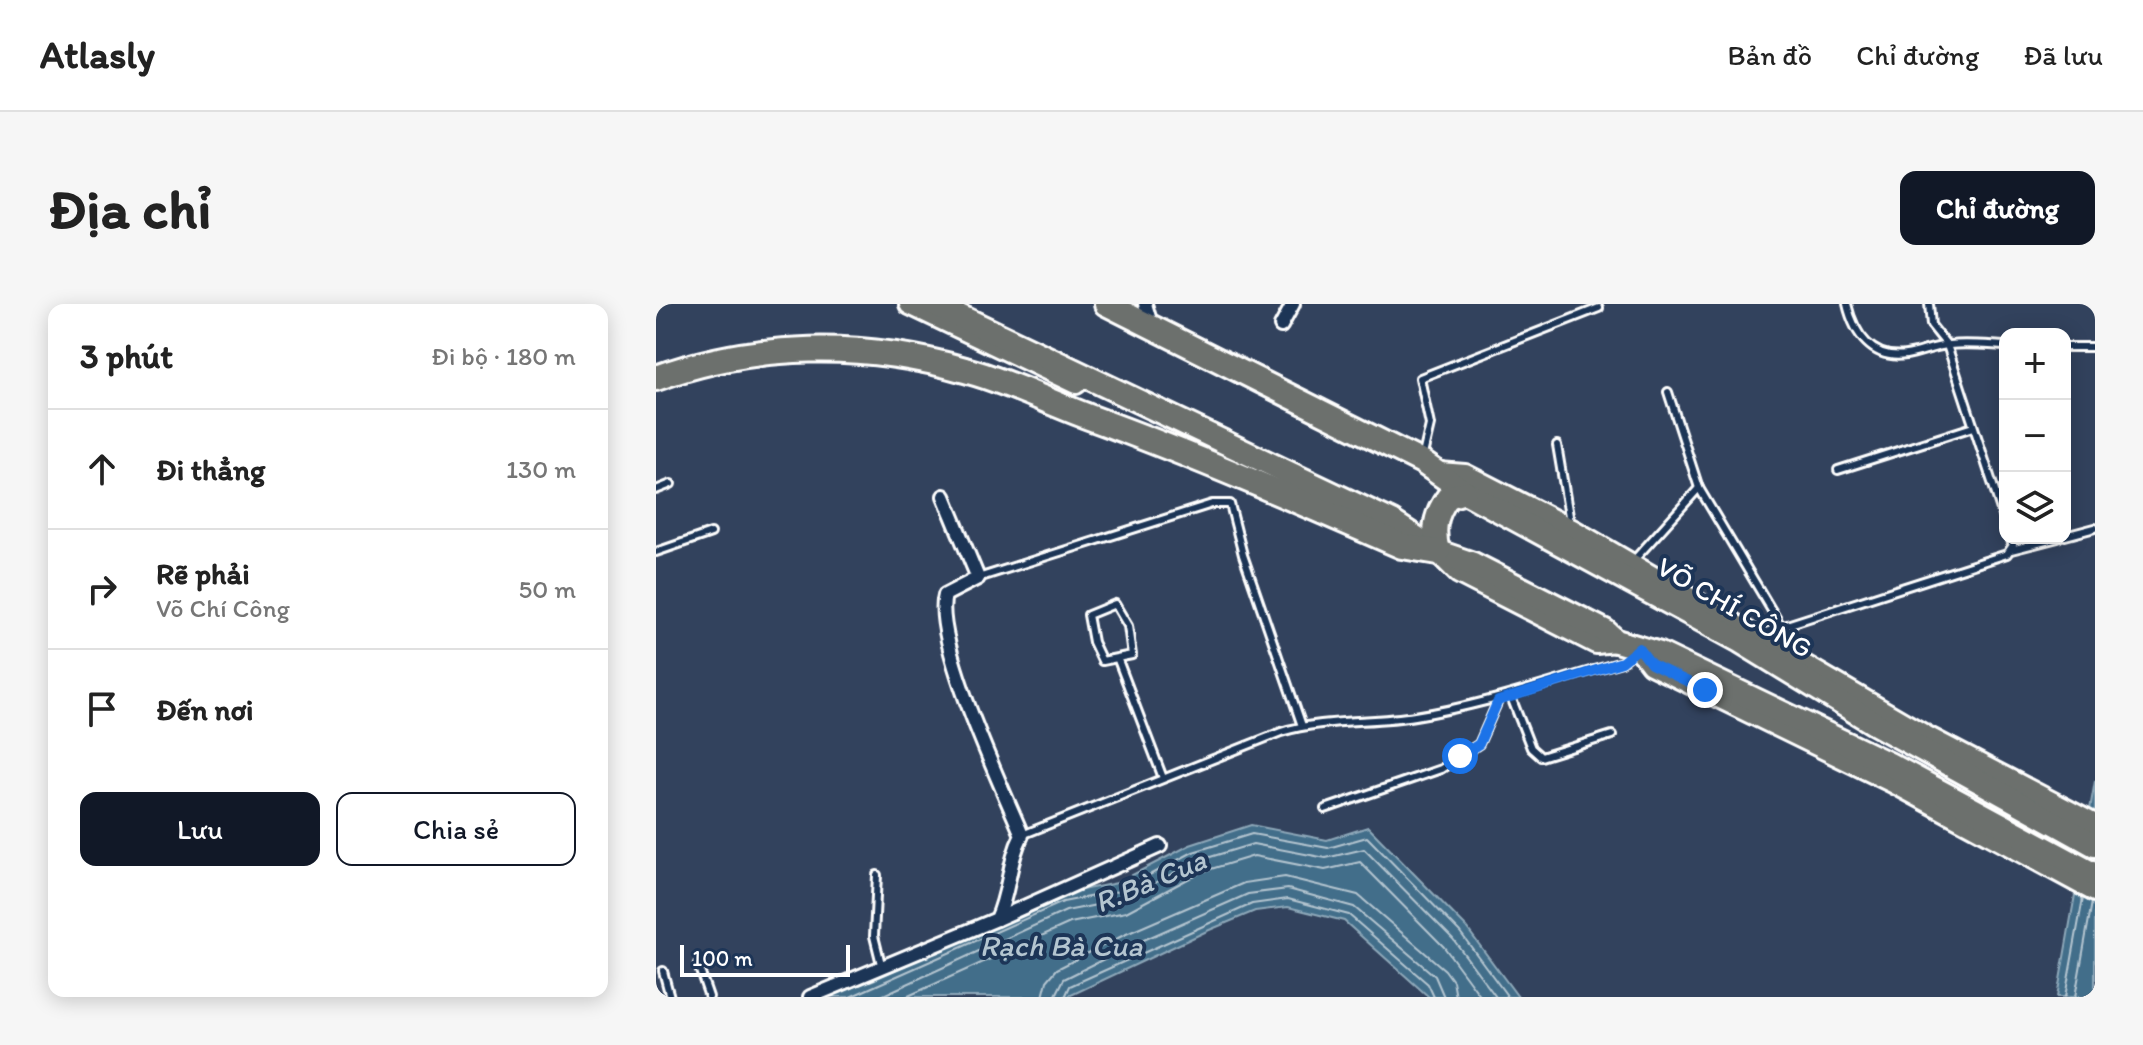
<!DOCTYPE html>
<html lang="vi">
<head>
<meta charset="utf-8">
<style>
	body { margin:0; font-family:Itim,sans-serif; background:#f6f6f6; color:#222 }
	.controls { position:absolute; right:24px; top:24px; display:grid; overflow:hidden; border-radius:16px; box-shadow:0 4px 20px #0003 }
	.controls button { width:72px; height:72px; display:grid; place-items:center; padding:0; border:0; border-bottom:2px solid #e0e0e0; background:#fff; color:#222; font:40px sans-serif }
	.scale { position:absolute; left:24px; bottom:20px; width:170px; box-sizing:border-box; padding-left:8px; border:4px solid #fff; border-top:0; font-size:22px; line-height:28px; white-space:nowrap; color:#fff; -webkit-text-stroke:6px #1d3557; paint-order:stroke }
	.stop { position:absolute; width:24px; height:24px; margin:-18px; border:6px solid #1a73e8; border-radius:50%; background:#fff }
	.stop.end { background:#1a73e8; border-color:#fff; box-shadow:0 2px 8px #0008 }
	.list { margin:0; padding:0; list-style:none }
	h2 { display:flex; justify-content:space-between; align-items:center; height:104px; margin:0; padding:0 32px; font-size:34px }
	h2 small { font-size:26px; font-weight:400; color:#767676 }
	.list li { display:grid; grid-template-columns:52px 1fr auto; gap:24px; align-items:center; box-sizing:border-box; height:120px; padding:0 32px; border-top:2px solid #e0e0e0 }
	.list b { display:block; font-size:30px; white-space:nowrap }
	.list p { margin:0; font-size:26px; white-space:nowrap; color:#767676 }
	.list em { font-size:26px; font-style:normal; color:#767676 }
	.actions { display:flex; gap:16px; padding:24px 32px }
	.actions a { flex:1; padding:18px 0; border:2px solid #111827; border-radius:16px; text-align:center; font-size:28px; color:#111827 }
	.actions .main { background:#111827; color:#fff }
	.icon { flex:none; width:44px; height:44px; fill:none; stroke:currentColor; stroke-width:2; stroke-linecap:round; stroke-linejoin:round }
	.map { position:relative; flex:none; width:1439px; height:693px; overflow:hidden; border-radius:16px }
	header { display:flex; align-items:center; gap:48px; box-sizing:border-box; height:112px; padding:0 40px; background:#fff; border-bottom:2px solid #e0e0e0 }
	header strong { font-size:38px }
	nav { display:flex; gap:44px; margin-inline-start:auto; font-size:28px }
	.intro { display:flex; align-items:center; justify-content:space-between; box-sizing:border-box; height:192px; padding:0 48px }
	h1 { margin:0; font-size:56px }
	.button { padding:20px 36px; border-radius:16px; background:#111827; color:#fff; font-size:28px; font-weight:700 }
	main { display:flex; gap:48px; padding:0 48px }
	aside { flex:1; background:#fff; border-radius:16px; box-shadow:0 4px 20px #0003 }
	.map>svg:first-child { display:block }
</style>
</head>
<body>
<header>
<strong>Atlasly</strong>
<nav><a>Bản đồ</a><a>Chỉ đường</a><a>Đã lưu</a></nav>
</header>
<div class="intro"><h1>Địa chỉ</h1><a class="button">Chỉ đường</a></div>
<main>
<aside>
<h2>3 phút<small>Đi bộ · 180 m</small></h2>
<ul class="list">
<li><svg class="icon" aria-label="ahead" viewBox="0 0 24 24"><path d="M12 20V5M6 11l6-6 6 6"/></svg><div><b>Đi thẳng</b></div><em>130 m</em></li>
<li><svg class="icon" aria-label="right" viewBox="0 0 24 24"><path d="M7 20v-9h11M14 6l5 5-5 5"/></svg><div><b>Rẽ phải</b><p>Võ Chí Công</p></div><em>50 m</em></li>
<li><svg class="icon" aria-label="arrive" viewBox="0 0 24 24"><path d="M6 21V4h12l-3 4 3 4H6"/></svg><div><b>Đến nơi</b></div></li>
</ul>
<div class="actions"><a class="main">Lưu</a><a>Chia sẻ</a></div>
</aside>
<div class="map">
<svg width="1439" height="693" viewBox="0 0 1439 693">
	<rect width="100%" height="100%" fill="#32425d"/>
	<filter id="ink" filterUnits="userSpaceOnUse"><feTurbulence type="fractalNoise" baseFrequency=".0125" numOctaves="2"/><feDisplacementMap in="SourceGraphic" scale="16" xChannelSelector="R" yChannelSelector="G"/><feConvolveMatrix kernelMatrix="1 2 1 2 8 2 1 2 1" color-interpolation-filters="sRGB"/></filter>
	<g filter="url(#ink)">
		<g fill="#436e8a" stroke="#8ea8b9" stroke-width="2">
			<path d="M1439,477V693H1401Z"/>
			<path d="M595,521L671,536L712,523L810,623L862,693H773L688,617L632,603L599,607L551,627L411,693H170L217,676L405,590L461,579L534,541Z"/>
		</g>
		<g fill="none" stroke-linecap="round" stroke-linejoin="round">
			<g stroke="#b4c5d0" stroke-width="2">
				<path d="M194,693L407,598L463,587L537,548L596,530L672,544L711,533L804,628L852,693"/>
				<path d="M223,693L410,607L466,596L541,557L597,540L670,554L708,545L797,635L840,693"/>
				<path d="M250,693L414,619L470,608L545,568L598,552L669,566L704,558L788,643L825,693"/>
				<path d="M387,693L391,677L401,665L468,631L588,579L629,573L702,591L789,666L797,677L800,693"/>
				<path d="M399,693L408,675L474,642L592,590L632,585L698,603L779,672L788,693"/>
				<path d="M409,693L414,682L596,600L632,595L693,611L772,680L778,693"/>
				<path d="M1409,693L1427,594"/>
				<path d="M1419,693L1436,598"/>
			</g>
			<defs>
				<g id="service">
					<path d="M1191,0C1198,30 1216,56 1250,51C1264,49 1278,42 1293,41C1311,39 1330,41 1349,42"/>
					<path d="M1273,0L1275,21L1291,41L1349,218"/>
					<path d="M1409,43H1439"/>
					<path d="M1012,88L1043,184L1125,322"/>
					<path d="M901,141L914,218"/>
					<path d="M766,155L774,121L764,74L943,4"/>
					<path d="M1182,166L1317,123"/>
					<path d="M0,186L15,180"/>
					<path d="M1409,232L1439,224"/>
					<path d="M1355,246L1402,234"/>
					<path d="M0,248L55,229"/>
					<path d="M977,257L1043,184"/>
					<path d="M322,274L556,200H574L587,251L646,422"/>
					<path d="M459,300L472,322L476,351L446,357L437,338L432,311Z"/>
					<path d="M1103,330L1351,250L1357,241L1354,234"/>
					<path d="M462,356L507,474"/>
					<path d="M855,393L875,444L885,453L956,431"/>
					<path d="M669,505L785,465L823,440L842,397"/>
					<path d="M366,531L625,428C668,415 715,419 759,412C830,401 896,377 966,358L978,348"/>
					<path d="M221,571L218,632L226,664"/>
					<path d="M42,661L53,693"/>
					<path d="M7,667L14,693"/>
				</g>
				<g id="minor">
					<path d="M489,0L495,20"/>
					<path d="M625,22L637,0"/>
					<path d="M341,615L504,542"/>
					<path d="M154,693L341,615C354,587 352,558 366,531C346,483 276,335 289,291L322,274L288,192"/>
				</g>
				<g id="primary">
					<path d="M254,0L420,79"/>
					<path d="M783,169L809,171L916,226L1269,432L1439,521"/>
					<path d="M782,248L803,269L940,339L960,337"/>
					<path d="M983,344L995,360L1237,478L1439,587"/>
				</g>
				<g id="trunk">
					<path d="M278,0L736,218L782,248L817,260L949,327L960,337L1004,350L1233,460L1439,571"/>
					<path d="M450,0L766,158L809,188L1084,337L1218,419L1439,541"/>
					<path d="M782,248C777,227 778,212 792,193L809,188"/>
				</g>
				<path id="motorway" d="M0,74C99,38 208,37 309,66C351,77 392,98 433,113C540,152 643,197 746,242L782,248"/>
			</defs>
			<use href="#service" stroke="#fff" stroke-width="12"/>
			<use href="#minor" stroke="#fff" stroke-width="18"/>
			<use href="#primary" stroke="#fff" stroke-width="26"/>
			<use href="#trunk" stroke="#fff" stroke-width="28"/>
			<use href="#motorway" stroke="#fff" stroke-width="30"/>
			<use href="#service" stroke="#1d3557" stroke-width="6"/>
			<use href="#minor" stroke="#1d3557" stroke-width="12"/>
			<use href="#primary" stroke="#6c706d" stroke-width="20"/>
			<use href="#trunk" stroke="#6c706d" stroke-width="22"/>
			<use href="#motorway" stroke="#6c706d" stroke-width="24"/>
		</g>
	</g>
	<g fill="none" stroke-linecap="round" stroke-linejoin="round" filter="url(#ink)">
		<path stroke="#1a73e8" stroke-width="10" d="M804,452L823,440L842,397L966,358L983,344L995,360L1049,386"/>
	</g>
	<g text-anchor="middle" stroke-width="8" stroke-linejoin="round" paint-order="stroke">
		<g font-size="28" fill="#fff" stroke="#1d3557">
			<text transform="translate(1079 303) rotate(30)" y="10">VÕ CHÍ CÔNG</text>
		</g>
		<g font-size="30" font-style="italic" fill="#b4c5d0" stroke="#1d3557">
			<text transform="translate(494 577) rotate(-23)" y="10">R.Bà Cua</text>
			<text x="405" y="652">Rạch Bà Cua</text>
		</g>
	</g>
</svg>
<div class="controls">
<button>+</button>
<button>−</button>
<button><svg class="icon" aria-label="layers" viewBox="0 0 24 24"><path d="M12 4l9 5-9 5-9-5zM3 14l9 5 9-5"/></svg></button>
</div>
<div class="scale">100 m</div>
<div class="stop" style="left:804px;top:452px"></div>
<div class="stop end" style="left:1049px;top:386px"></div>
</div>
</main>
</body>
</html>
